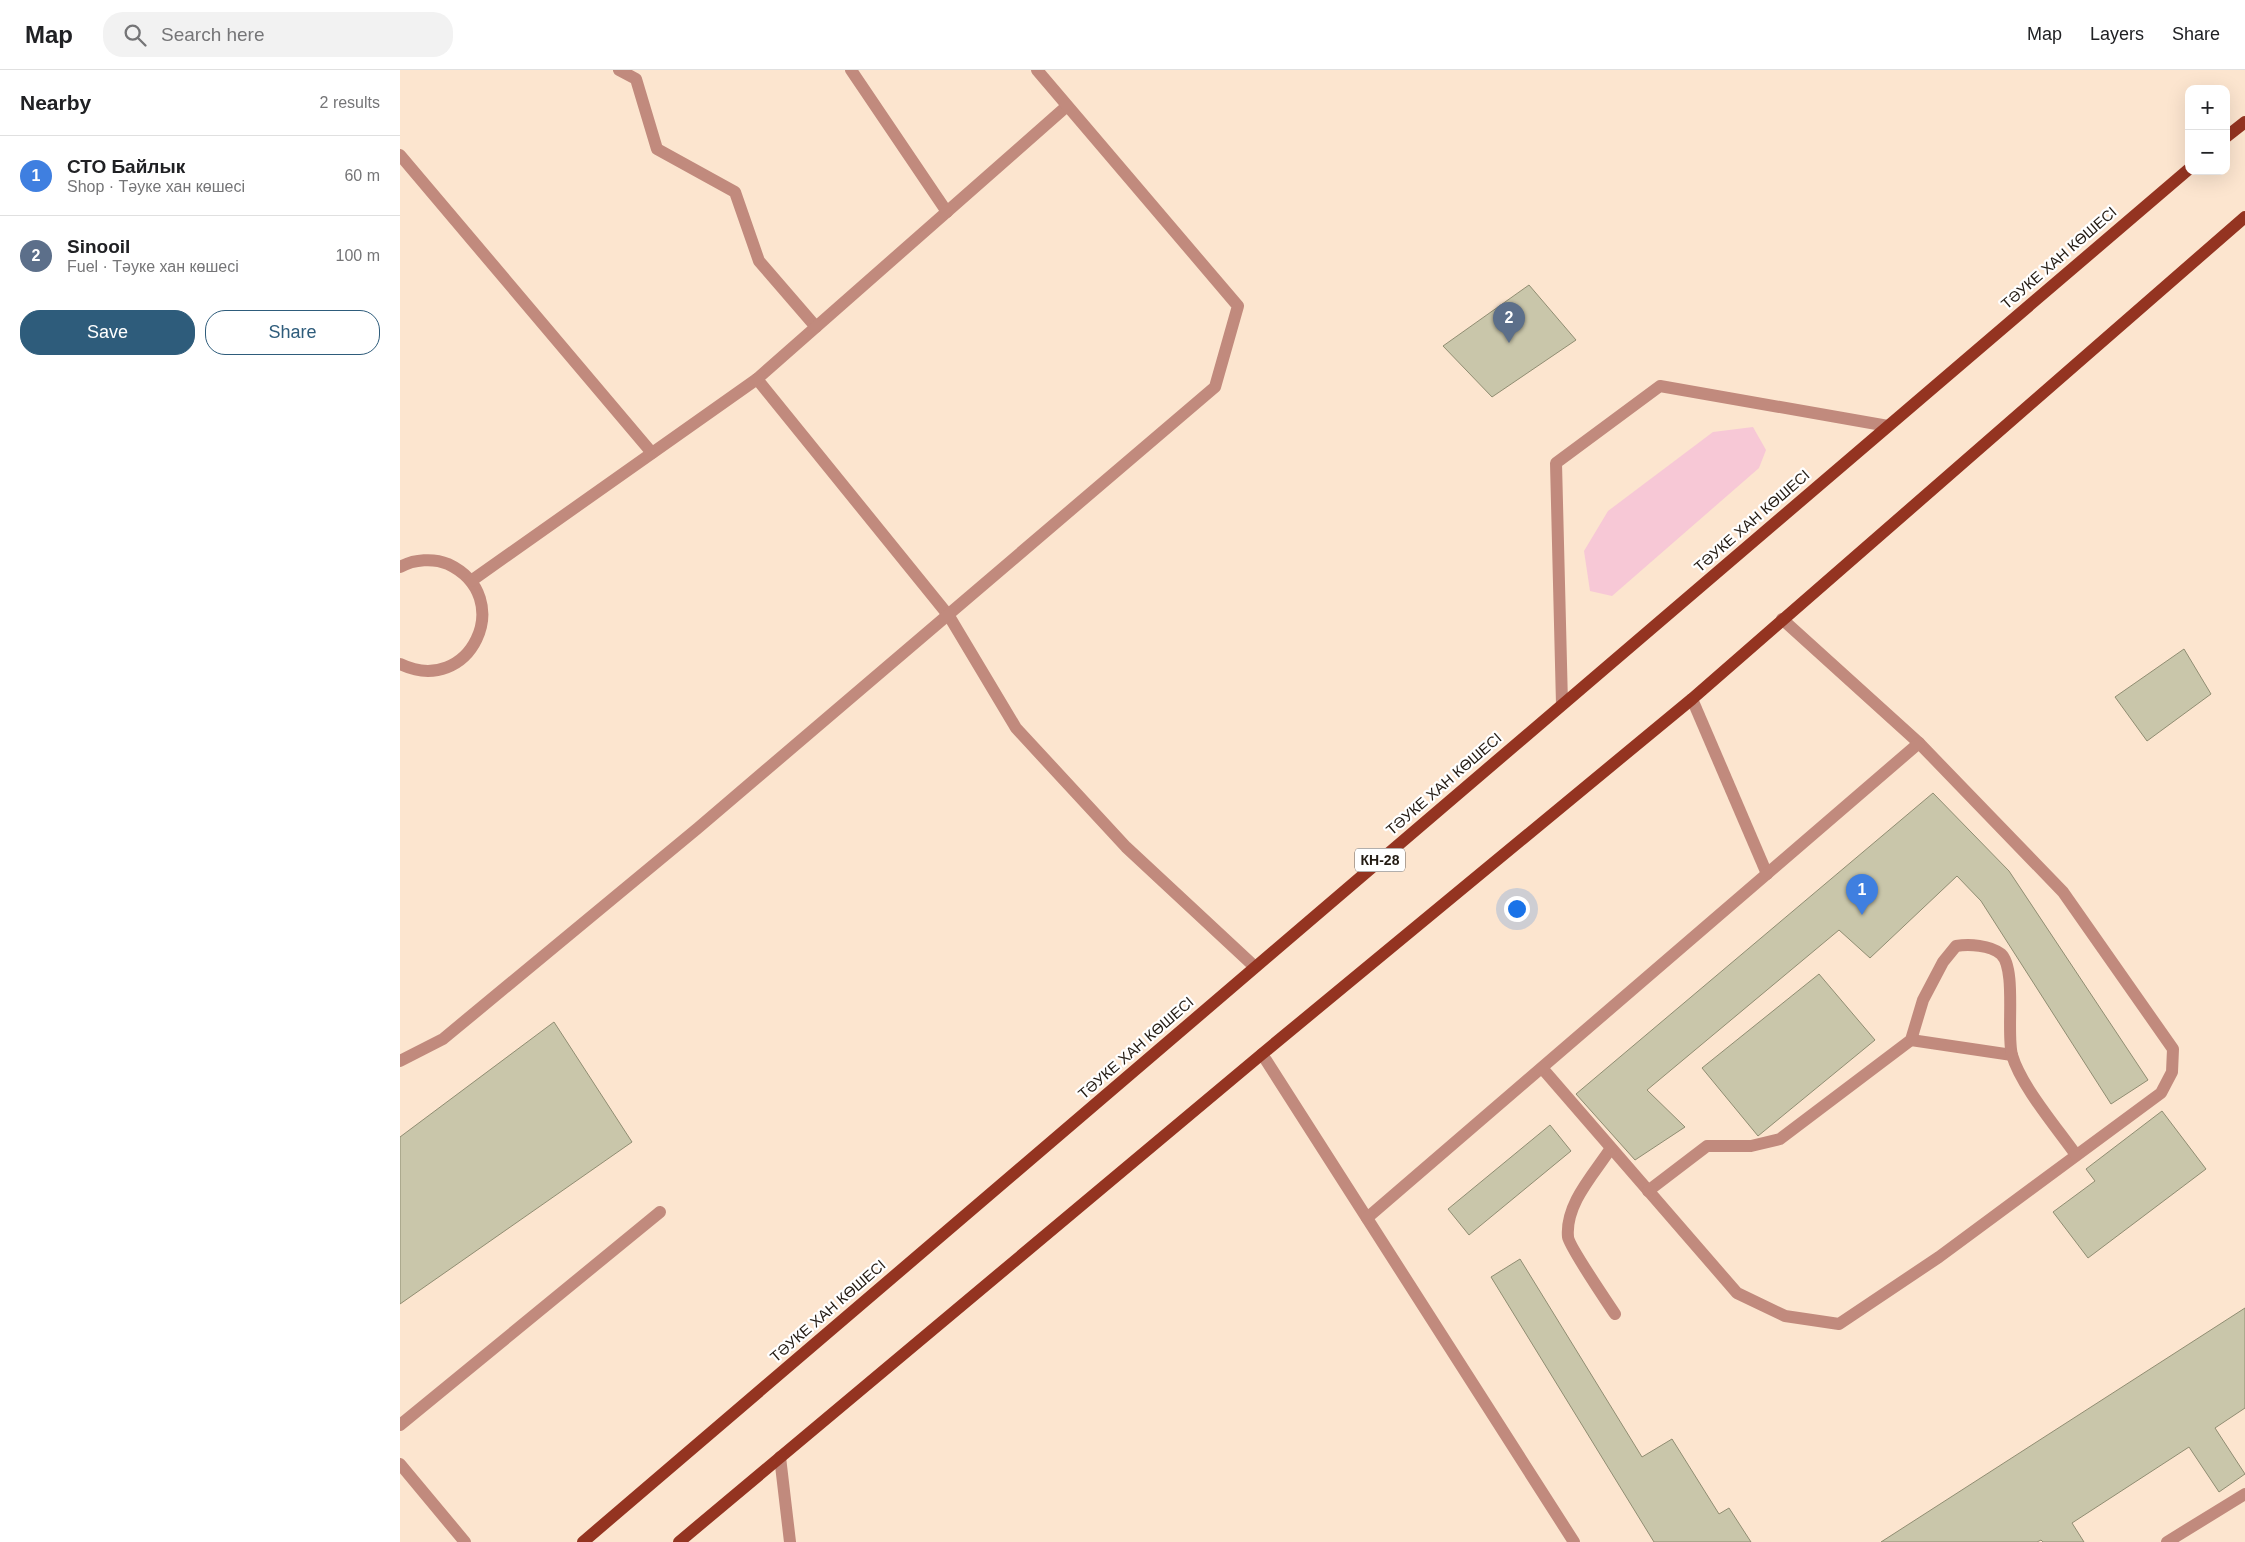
<!DOCTYPE html>
<html lang="en">
<head>
<meta charset="utf-8">
<style>
	body { margin:0; font-family:Helvetica,sans-serif; background:#f2f2f2; color:#202124 }
	.controls { position:absolute; right:15px; top:15px; display:grid; overflow:hidden; border-radius:10px; box-shadow:0 5px 20px #0002 }
	.controls button { width:45px; height:45px; display:grid; place-items:center; padding:0; border:0; border-bottom:1px solid #e0e0e0; background:#fff; color:#202124; font:25px sans-serif }
	.you { position:absolute; left:1116px; top:838px; width:18px; height:18px; margin:-12px; border:4px solid #fff; border-radius:50%; background:#1a73e8; box-shadow:0 0 0 8px #1a73e833 }
	.badge { display:grid; place-items:center; width:32px; height:32px; border-radius:50%; background:#2e5c7b; color:#fff; font-size:16px; font-weight:700 }
	.pin { position:absolute; translate:-50% -41px; filter:drop-shadow(0 1px 2px #0008) }
	.pin::after { content:''; position:absolute; top:26px; width:18px; height:15px; background:inherit; clip-path:polygon(0 0,100% 0,50% 100%) }
	.list { margin:0; padding:0; list-style:none }
	h2 { display:flex; justify-content:space-between; align-items:center; height:65px; margin:0; padding:0 20px; font-size:21px }
	h2 small { font-size:16px; font-weight:400; color:#757577 }
	.list li { display:grid; grid-template-columns:32px 1fr auto; gap:15px; align-items:center; box-sizing:border-box; height:80px; padding:0 20px; border-top:1px solid #e0e0e0 }
	.list b { display:block; font-size:19px; white-space:nowrap }
	.list p { margin:0; font-size:16px; white-space:nowrap; color:#757577 }
	.list em { font-size:16px; font-style:normal; color:#757577 }
	.actions { display:flex; gap:10px; padding:15px 20px }
	.actions a { flex:1; padding:11px 0; border:1px solid #2e5c7b; border-radius:20px; text-align:center; font-size:18px; color:#2e5c7b }
	.actions .main { background:#2e5c7b; color:#fff }
	.icon { flex:none; width:28px; height:28px; fill:none; stroke:currentColor; stroke-width:2; stroke-linecap:round; stroke-linejoin:round }
	.map { position:relative; flex:none; width:1845px; height:1472px; overflow:hidden }
	header { display:flex; align-items:center; gap:30px; box-sizing:border-box; height:70px; padding:0 25px; background:#fff; border-bottom:1px solid #e0e0e0 }
	header strong { font-size:24px }
	nav { display:flex; gap:28px; margin-inline-start:auto; font-size:18px }
	.search { width:350px; height:45px; background:#f2f2f2; display:flex; align-items:center; gap:12px; box-sizing:border-box; padding:0 18px; border-radius:20px; color:#757577; font-size:19px }
	main { display:flex }
	aside { flex:1; background:#fff }
	.map>svg:first-child { display:block }
</style>
</head>
<body>
<header>
<strong>Map</strong>
<div class="search"><svg class="icon" aria-label="search" viewBox="0 0 24 24"><circle cx="10" cy="10" r="6"/><path d="M15 15l6 6"/></svg>Search here</div>
<nav><a>Map</a><a>Layers</a><a>Share</a></nav>
</header>
<main>
<aside>
<h2>Nearby<small>2 results</small></h2>
<ul class="list">
<li><span class="badge" style="background:#3f7fe0">1</span><div><b>СТО Байлык</b><p>Shop · Тәуке хан көшесі</p></div><em>60 m</em></li>
<li><span class="badge" style="background:#5c6f8a">2</span><div><b>Sinooil</b><p>Fuel · Тәуке хан көшесі</p></div><em>100 m</em></li>
</ul>
<div class="actions"><a class="main">Save</a><a>Share</a></div>
</aside>
<div class="map">
<svg width="1845" height="1472" viewBox="0 0 1845 1472">
	<rect width="100%" height="100%" fill="#fce5cf"/>
	<path fill="#f7c8d6" d="M1353,357L1366,380L1359,398L1212,526L1190,521L1184,481L1208,441L1313,362Z"/>
	<g fill="#c9c6aa" stroke="#908d72">
		<path d="M1129,215L1176,270L1092,327L1043,276Z"/>
		<path d="M1784,579L1811,624L1747,671L1715,627Z"/>
		<path d="M1533,723L1609,801L1748,1010L1711,1034L1581,831L1557,806L1470,888L1439,860L1247,1020L1285,1057L1235,1090L1176,1024Z"/>
		<path d="M1419,904L1475,970L1358,1066L1302,998Z"/>
		<path d="M154,952L232,1072L0,1234V1067Z"/>
		<path d="M1762,1041L1806,1099L1688,1188L1653,1142L1695,1111L1686,1099Z"/>
		<path d="M1150,1055L1171,1081L1069,1165L1048,1139Z"/>
		<path d="M1120,1189L1242,1387L1272,1369L1319,1444L1329,1438L1351,1472H1254L1091,1207Z"/>
		<path d="M1845,1238V1338L1815,1358L1845,1404L1819,1422L1789,1377L1672,1453L1684,1472H1643L1641,1470L1637,1472H1481Z"/>
	</g>
	<g fill="none" stroke-linecap="round" stroke-linejoin="round">
		<g stroke="#c18a7d" stroke-width="12">
			<path d="M219,0L236,9L257,79L335,122L359,191L416,257"/>
			<path d="M451,0L547,142"/>
			<path d="M0,85L252,383"/>
			<path d="M357,309L549,546L616,658L726,777L855,897"/>
			<path d="M0,497C14,489 34,488 48,494C118,527 70,628 0,594"/>
			<path d="M71,511L357,309L667,36"/>
			<path d="M1292,629L1367,804"/>
			<path d="M1162,634L1156,393L1260,316L1488,356"/>
			<path d="M1511,970L1612,985"/>
			<path d="M862,984L1174,1472"/>
			<path d="M0,991L43,969L298,758L815,317L838,236L637,0"/>
			<path d="M1142,998L1337,1223L1385,1246L1439,1254L1539,1187L1761,1023L1772,1002L1773,979L1663,822L1519,673L1382,549"/>
			<path d="M1211,1078C1194,1104 1165,1134 1168,1167C1169,1176 1207,1232 1215,1244"/>
			<path d="M1248,1121L1307,1076H1351L1380,1069L1511,970L1523,930L1543,892L1556,876C1569,874 1590,875 1601,884C1617,899 1606,963 1612,985C1621,1016 1657,1058 1676,1085"/>
			<path d="M967,1148L1519,673"/>
			<path d="M0,1355L260,1142"/>
			<path d="M380,1387L390,1472"/>
			<path d="M0,1394L65,1472"/>
			<path d="M1767,1472L1845,1424"/>
		</g>
		<g stroke="#943421" stroke-width="12">
			<path d="M1826,67L1845,52"/>
			<path d="M183,1472L1789,99"/>
			<path d="M279,1472L862,984L1292,629L1845,147"/>
		</g>
	</g>
	<g text-anchor="middle" stroke-width="4.5" stroke-linejoin="round" paint-order="stroke">
		<rect fill="#fff" stroke="#655f5a" stroke-width="1" x="955" y="778.5" width="50" height="23" rx="4"/>
		<g font-size="14" font-weight="bold" fill="#231b13">
			<text x="980" y="795">КН-28</text>
		</g>
		<g font-size="15" fill="#231b13" stroke="#fff">
			<text transform="translate(1659 188) rotate(-41)" y="5">ТӘУКЕ ХАН КӨШЕСІ</text>
			<text transform="translate(1352 451) rotate(-41)" y="5">ТӘУКЕ ХАН КӨШЕСІ</text>
			<text transform="translate(1044 714) rotate(-41)" y="5">ТӘУКЕ ХАН КӨШЕСІ</text>
			<text transform="translate(736 978) rotate(-41)" y="5">ТӘУКЕ ХАН КӨШЕСІ</text>
			<text transform="translate(428 1241) rotate(-41)" y="5">ТӘУКЕ ХАН КӨШЕСІ</text>
		</g>
	</g>
</svg>
<div class="controls">
<button>+</button>
<button>−</button>
</div>
<div class="you"></div>
<div class="pin badge" style="left:1462px;top:845px;background:#3f7fe0">1</div>
<div class="pin badge" style="left:1109px;top:273px;background:#5c6f8a">2</div>
</div>
</main>
</body>
</html>
